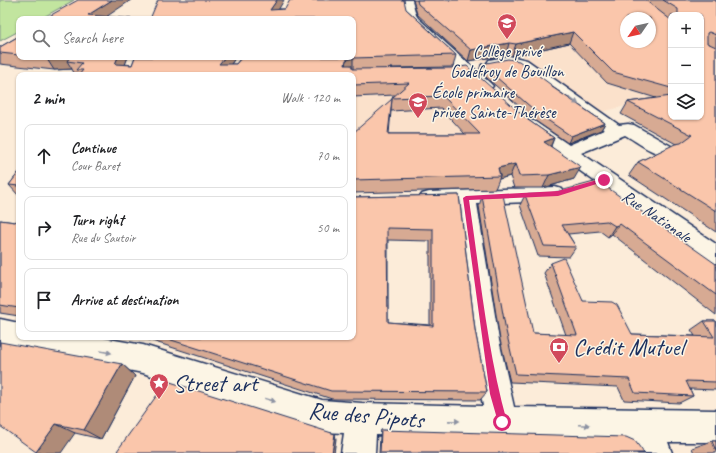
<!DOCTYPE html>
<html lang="en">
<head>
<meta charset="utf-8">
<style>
	body { margin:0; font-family:Caveat,sans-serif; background:#f2f2f2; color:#202124 }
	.controls { position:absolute; right:12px; top:12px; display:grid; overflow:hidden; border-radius:8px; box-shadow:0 1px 3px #0004 }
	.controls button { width:36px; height:36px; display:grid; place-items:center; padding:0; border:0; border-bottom:1px solid #e0e0e0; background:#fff; color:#202124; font:20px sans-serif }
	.compass { position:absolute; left:620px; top:12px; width:36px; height:36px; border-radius:50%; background:#fff; box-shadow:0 1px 3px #0004; rotate:236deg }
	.stop { position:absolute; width:12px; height:12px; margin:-9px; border:3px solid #db2777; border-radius:50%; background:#fff }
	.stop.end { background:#db2777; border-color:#fff; box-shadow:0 1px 4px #0008 }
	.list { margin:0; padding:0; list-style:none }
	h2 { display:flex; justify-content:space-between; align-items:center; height:52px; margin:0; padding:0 16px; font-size:17px }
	h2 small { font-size:13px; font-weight:400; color:#757577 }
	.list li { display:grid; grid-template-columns:26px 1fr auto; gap:12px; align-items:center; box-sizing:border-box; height:64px; margin:0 8px 8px; padding:0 8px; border:1px solid #e0e0e0; border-radius:8px }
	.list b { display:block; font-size:15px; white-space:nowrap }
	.list p { margin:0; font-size:13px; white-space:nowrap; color:#757577 }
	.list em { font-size:13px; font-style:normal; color:#757577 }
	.icon { flex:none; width:22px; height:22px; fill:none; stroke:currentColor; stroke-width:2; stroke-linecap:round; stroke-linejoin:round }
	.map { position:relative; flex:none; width:716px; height:453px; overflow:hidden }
	.search { position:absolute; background:#fff; box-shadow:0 1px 3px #0004; left:16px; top:16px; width:340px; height:44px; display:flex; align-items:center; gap:10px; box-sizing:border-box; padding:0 14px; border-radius:8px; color:#757577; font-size:15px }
	.panel { position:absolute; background:#fff; box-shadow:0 1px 3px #0004; left:16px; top:72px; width:340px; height:268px; border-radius:8px }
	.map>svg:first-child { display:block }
</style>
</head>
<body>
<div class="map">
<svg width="716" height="453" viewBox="0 0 716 453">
	<rect width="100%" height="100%" fill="#fcecd9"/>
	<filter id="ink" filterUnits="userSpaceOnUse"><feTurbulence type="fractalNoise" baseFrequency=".025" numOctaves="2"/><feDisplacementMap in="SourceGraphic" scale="8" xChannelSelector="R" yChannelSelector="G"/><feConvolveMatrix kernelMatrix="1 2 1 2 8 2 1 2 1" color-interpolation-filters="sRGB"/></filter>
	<g filter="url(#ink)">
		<g fill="#fbe1cb">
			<path d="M626,18V42H650L671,94L602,112L520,54L479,63L434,26Z"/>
			<path d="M423,83L476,134L353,156V89Z"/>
		</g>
		<path fill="#c2e59f" stroke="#6e8a7e" d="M0,0H74L40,19H19V31L0,41Z"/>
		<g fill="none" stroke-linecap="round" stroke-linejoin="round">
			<defs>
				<g id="minor">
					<path d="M402,0H412L416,15L418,18L490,83L493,86L490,89H480L410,24L404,16Z"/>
					<path d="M510,56L527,60L619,125L628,124L634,125L671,146L674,150L671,154C656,158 638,142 625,135L581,153L716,244V265L708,263L522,129L519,125L522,121L528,120L534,121L569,145L604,130L517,66C507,63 499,68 489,66L487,63L489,60Z"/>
					<path d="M555,187L562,189L565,194L562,199L555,201L477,204L499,340L514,407L716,410V442H668L672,453H638L636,442L376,435L375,453H341L344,433L322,432L307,428L143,373L0,345V319L19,323V337H98L143,345L322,400L362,403L483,406L471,340L457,205L429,206L422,204L419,199L422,194L429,192Z"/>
				</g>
			</defs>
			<use href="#minor" stroke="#1b2f5e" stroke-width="3"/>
			<use href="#minor" fill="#fcf5e5" fill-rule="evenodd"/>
		</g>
		<g fill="#d7aa93" stroke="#1b2f5e" fill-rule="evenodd">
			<path d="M413,0H716V232L629,175L638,162L676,144L621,114L628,102L656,98L607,83L569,43L512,56L506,55L468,61L417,14ZM671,15H701V117H671Z"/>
			<path d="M278,9H406L456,55L453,67L390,68L528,120L554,138L551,146L574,179L543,188H514L510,176L499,179L495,189L353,193V132H354L391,111L389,134H465L441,108L391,111L392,98L395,95L353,97V75H78L77,73H74L72,69L54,70L0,64V47L19,36V57H128L125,64L132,65L135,57H236L231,64H236Z"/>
			<path d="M481,64L554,88L605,123L601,130L568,143L537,122L479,71Z"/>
			<path d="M19,172V196L9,185Z"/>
			<path d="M549,194L716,264V315L612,234L608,237L600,231L568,234L576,247L569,257L538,256L520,205L525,195Z"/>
			<path d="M459,195L475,330L487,392L480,400L332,399L146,339L134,337H353V197ZM388,240L430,241V325L388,322Z"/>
			<path d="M482,196L533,333L566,335L544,273L551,263L583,301L632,334L695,336L691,330L704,321H716V390L690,389L693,396L679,403L624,400L618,387L510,382L500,340L479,206Z"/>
			<path d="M19,219V316L0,313V220L15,222Z"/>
			<path d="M122,364L135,376L101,439L75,433L0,426Z"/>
			<path d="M381,430L644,453H379L380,437Z"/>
			<path d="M712,441H716V453H694L692,448Z"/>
		</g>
		<g fill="#af8b78" stroke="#1b2f5e">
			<path d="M112,0H131L103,19L88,15Z"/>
			<path d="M277,0H284L273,19L270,10Z"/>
			<path d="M573,32L569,43L512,56L516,44Z"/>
			<path d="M509,43L506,55L468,61L471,50Z"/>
			<path d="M67,57H71L67,61L72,69L54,70L47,59Z"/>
			<path d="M118,57H128L121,75L115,64Z"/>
			<path d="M225,57H236L223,75L219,64Z"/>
			<path d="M353,58V70L345,65L346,60Z"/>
			<path d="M605,123L601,130L568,143L571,136Z"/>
			<path d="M554,138L549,150L544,142Z"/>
			<path d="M515,164L510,176L499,179L500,176L498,168Z"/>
			<path d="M581,167L574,179L543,188L549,175Z"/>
			<path d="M620,224L612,234L608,237L615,226Z"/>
			<path d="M122,364L135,376L101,439L84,430Z"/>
			<path d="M56,424L75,433L61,453H38L36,452Z"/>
			<path d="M335,434L336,439L334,453H332Z"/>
		</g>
		<g fill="#fac6ab" stroke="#1b2f5e" fill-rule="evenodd">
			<path d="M78,0H112L88,15L136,19H44Z"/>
			<path d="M158,0H277L270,10L285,9L290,0H404L406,9L456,55L353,58L346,60L345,65H351L353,69L451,68L467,66L528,120L554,138L544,142L581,167L549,175L519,176L515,164L498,168L500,176L353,180V132H354L392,99L388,134H480L443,96L392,98L409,83L353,85V75H79L83,70H76L82,63L67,61L70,57H118L115,64L132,65L135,57H225L219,64H236L242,57H353V19H150Z"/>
			<path d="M417,0H645L671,20V88L613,72L573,32L516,44L509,43L471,50L418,4ZM626,18H650V42H626Z"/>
			<path d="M663,0H716V35L709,32L707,33V43L716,47V211L638,162L675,144L681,143L692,135L628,102L671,96V117H701V15H678V9Z"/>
			<path d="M19,36V55L0,53V47Z"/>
			<path d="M32,57H67L47,59Z"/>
			<path d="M508,59L519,61L554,87H552L605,123L571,136L540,115L481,64Z"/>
			<path d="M19,172V186L9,185Z"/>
			<path d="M598,181L716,264V295L620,224L615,226L607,221L562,225L576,247L544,246L525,195L549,194Z"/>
			<path d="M459,195L475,330L487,392L331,391L162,337H353V197ZM387,228L433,229V326L388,322Z"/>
			<path d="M503,195L533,333L577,335L551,263L564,258L583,301L612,302L617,305L632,334L714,337L704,321H716V382L686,381L693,396L635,393L629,379L516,374L506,331L482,196Z"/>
			<path d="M19,219V308L0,305V220L15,222Z"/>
			<path d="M0,342L122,364L84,430L56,424L36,452L0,426Z"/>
			<path d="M167,381L335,434L332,453H121L117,451Z"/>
			<path d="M381,430L626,437L635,441L644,453H380Z"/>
			<path d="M712,441H716V451Z"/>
		</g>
		<defs><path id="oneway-solid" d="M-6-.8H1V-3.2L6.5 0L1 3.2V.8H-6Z"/></defs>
		<g fill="#8c92a2">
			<use href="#oneway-solid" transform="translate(574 101) rotate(36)"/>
			<use href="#oneway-solid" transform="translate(106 352) rotate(10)"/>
			<use href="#oneway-solid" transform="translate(270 400) rotate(18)"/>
			<use href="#oneway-solid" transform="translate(454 421) rotate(1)"/>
			<use href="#oneway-solid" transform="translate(584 425) rotate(2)"/>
		</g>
	</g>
	<path fill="#db2777" d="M604,178L607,180L606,181L558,196L469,200C480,274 487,350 507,422L502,427L498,422L490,394L463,198L466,196L558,191Z"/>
	<defs>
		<symbol id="school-pin" viewBox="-11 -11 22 30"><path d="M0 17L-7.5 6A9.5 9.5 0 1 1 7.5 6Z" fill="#d1495b" stroke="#fcf5e5"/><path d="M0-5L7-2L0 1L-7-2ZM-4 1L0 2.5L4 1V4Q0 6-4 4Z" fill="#fff"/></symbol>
		<symbol id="bank-pin" viewBox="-11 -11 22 30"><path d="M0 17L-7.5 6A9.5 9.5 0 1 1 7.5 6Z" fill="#d1495b" stroke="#fcf5e5"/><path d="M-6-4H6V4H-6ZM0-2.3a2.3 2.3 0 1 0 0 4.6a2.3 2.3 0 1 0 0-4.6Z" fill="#fff"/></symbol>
		<symbol id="sight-pin" viewBox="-11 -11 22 30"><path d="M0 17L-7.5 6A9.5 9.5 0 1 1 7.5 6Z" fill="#d1495b" stroke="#fcf5e5"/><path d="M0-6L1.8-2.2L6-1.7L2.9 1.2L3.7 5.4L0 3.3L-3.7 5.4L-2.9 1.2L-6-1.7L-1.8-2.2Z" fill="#fff"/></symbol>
	</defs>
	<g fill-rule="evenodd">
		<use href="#school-pin" x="496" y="12" width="22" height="30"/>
		<use href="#school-pin" x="407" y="91" width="22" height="30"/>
		<use href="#bank-pin" x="548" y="336" width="22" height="30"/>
		<use href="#sight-pin" x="148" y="372" width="22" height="30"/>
	</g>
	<g text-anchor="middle" stroke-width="3" stroke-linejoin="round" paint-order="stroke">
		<g font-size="17" fill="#1b2f5e" stroke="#fcf5e5">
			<text x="507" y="57">Collège privé<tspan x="507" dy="20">Godefroy de Bouillon</tspan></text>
			<text x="432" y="98" text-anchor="start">École primaire<tspan x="432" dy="20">privée Sainte-Thérèse</tspan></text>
		</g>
		<g font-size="17" fill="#1b2f5e" stroke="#fcf5e5">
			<text transform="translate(657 216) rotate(34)" y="6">Rue Nationale</text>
		</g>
		<g font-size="24" fill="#1b2f5e" stroke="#fcf5e5" text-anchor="start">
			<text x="573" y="355">Crédit Mutuel</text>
			<text x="173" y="391">Street art</text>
		</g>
		<g font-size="24" fill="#1b2f5e" stroke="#fcf5e5">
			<text transform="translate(366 415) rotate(5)" y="8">Rue des Pipots</text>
		</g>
	</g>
</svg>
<div class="controls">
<button>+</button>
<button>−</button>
<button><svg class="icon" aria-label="layers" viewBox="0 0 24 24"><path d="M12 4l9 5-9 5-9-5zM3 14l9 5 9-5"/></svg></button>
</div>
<svg class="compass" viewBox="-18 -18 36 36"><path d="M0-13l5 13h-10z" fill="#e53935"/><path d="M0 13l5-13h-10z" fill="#757577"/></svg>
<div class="stop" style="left:502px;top:422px"></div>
<div class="stop end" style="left:604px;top:180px"></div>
<div class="search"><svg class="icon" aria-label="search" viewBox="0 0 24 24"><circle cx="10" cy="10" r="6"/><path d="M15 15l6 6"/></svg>Search here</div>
<section class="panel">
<h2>2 min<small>Walk · 120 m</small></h2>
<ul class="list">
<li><svg class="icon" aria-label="ahead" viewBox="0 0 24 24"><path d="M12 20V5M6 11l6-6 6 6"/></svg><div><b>Continue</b><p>Cour Baret</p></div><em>70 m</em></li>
<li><svg class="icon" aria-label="right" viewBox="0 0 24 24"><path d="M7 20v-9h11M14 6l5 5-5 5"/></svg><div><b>Turn right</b><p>Rue du Sautoir</p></div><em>50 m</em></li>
<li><svg class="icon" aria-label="arrive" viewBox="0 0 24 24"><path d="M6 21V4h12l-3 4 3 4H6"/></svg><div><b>Arrive at destination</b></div></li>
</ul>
</section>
</div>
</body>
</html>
